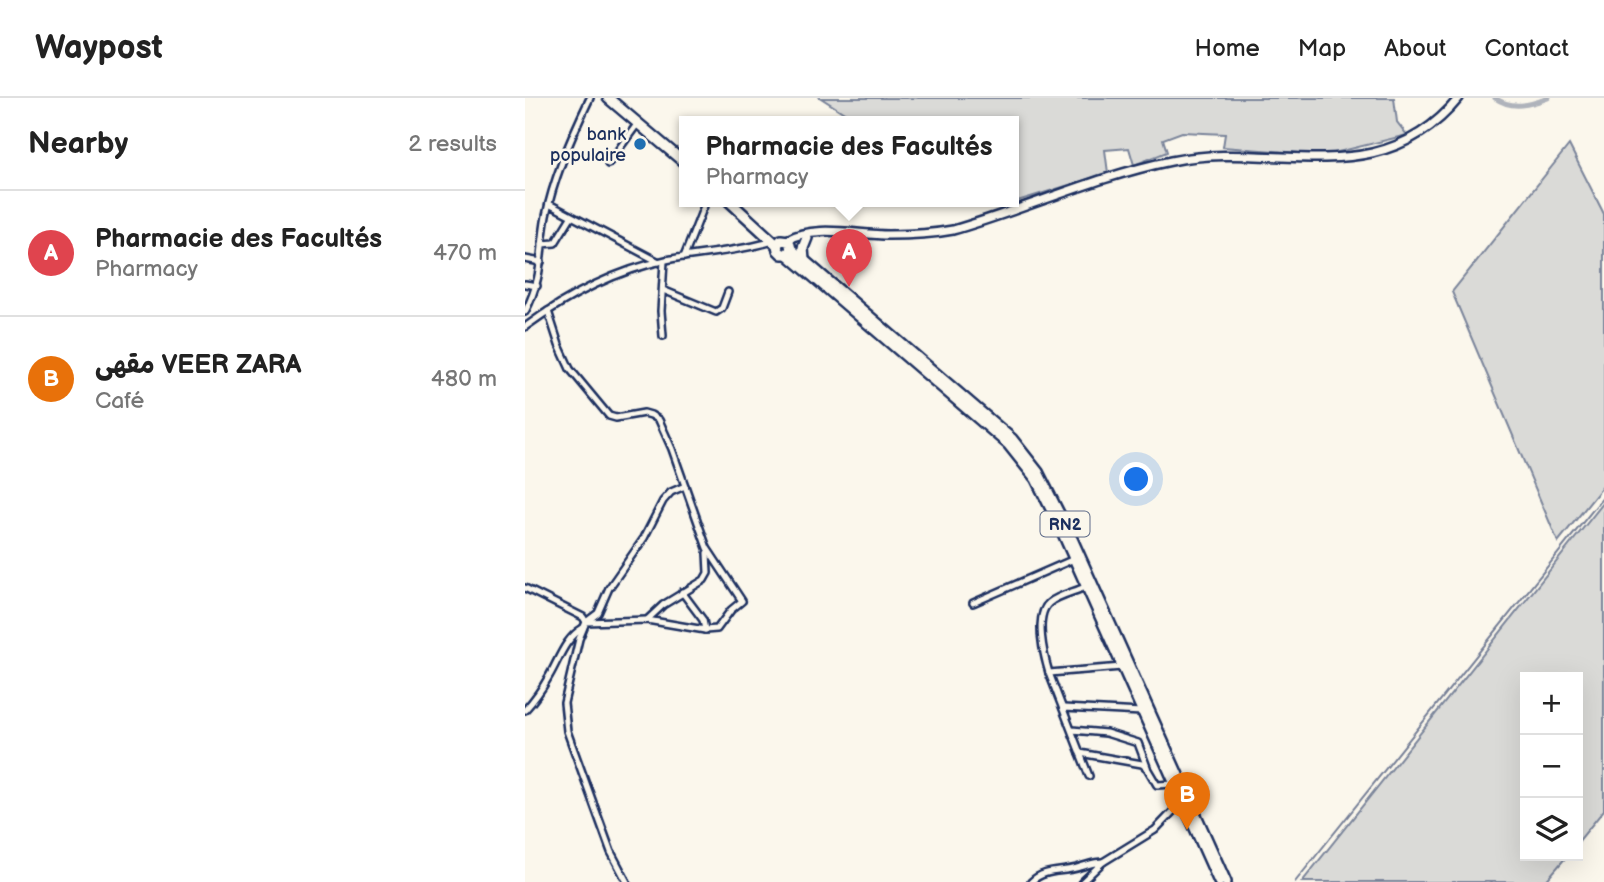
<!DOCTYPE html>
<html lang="en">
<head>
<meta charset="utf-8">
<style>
	body { margin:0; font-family:"Balsamiq Sans","Playpen Sans Arabic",sans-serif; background:#f6f6f6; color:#222 }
	.controls { position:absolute; right:21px; bottom:21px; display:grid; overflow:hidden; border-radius:0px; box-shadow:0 7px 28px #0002 }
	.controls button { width:63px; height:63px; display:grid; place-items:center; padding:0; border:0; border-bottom:2px solid #e0e0e0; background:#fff; color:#222; font:35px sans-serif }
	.you { position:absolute; left:612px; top:382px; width:24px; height:24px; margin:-18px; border:5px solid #fff; border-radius:50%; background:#1a73e8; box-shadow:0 0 0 10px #1a73e833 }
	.badge { display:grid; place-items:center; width:46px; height:46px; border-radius:50%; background:#ea580c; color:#fff; font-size:23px; font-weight:700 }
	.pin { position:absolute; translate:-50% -58px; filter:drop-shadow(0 2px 4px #0008) }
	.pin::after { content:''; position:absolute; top:37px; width:24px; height:21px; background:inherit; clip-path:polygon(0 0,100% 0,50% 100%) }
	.popup { position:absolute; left:154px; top:18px; width:340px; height:91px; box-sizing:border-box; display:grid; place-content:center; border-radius:0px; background:#fff; filter:drop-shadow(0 2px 5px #0005); font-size:23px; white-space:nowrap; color:#767676 }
	.popup b { font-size:26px; color:#222 }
	.popup::after { content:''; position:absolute; left:50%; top:100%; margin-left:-14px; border:14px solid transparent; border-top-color:#fff }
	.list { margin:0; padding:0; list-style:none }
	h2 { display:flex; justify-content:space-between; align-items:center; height:91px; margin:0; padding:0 28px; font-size:30px }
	h2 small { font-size:23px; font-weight:400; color:#767676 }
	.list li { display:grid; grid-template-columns:46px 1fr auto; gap:21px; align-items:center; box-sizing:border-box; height:126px; padding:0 28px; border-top:2px solid #e0e0e0 }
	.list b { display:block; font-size:26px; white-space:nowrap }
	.list p { margin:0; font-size:23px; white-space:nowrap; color:#767676 }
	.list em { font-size:23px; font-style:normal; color:#767676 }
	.icon { flex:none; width:38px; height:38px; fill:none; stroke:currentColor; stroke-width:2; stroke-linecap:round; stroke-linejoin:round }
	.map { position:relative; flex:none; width:1079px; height:784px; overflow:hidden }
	header { display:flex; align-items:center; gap:42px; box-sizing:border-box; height:98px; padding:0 35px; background:#fff; border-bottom:2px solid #e0e0e0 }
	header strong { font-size:33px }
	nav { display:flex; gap:38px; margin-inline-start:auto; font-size:24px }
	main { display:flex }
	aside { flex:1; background:#fff }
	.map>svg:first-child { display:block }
</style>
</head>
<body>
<header>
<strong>Waypost</strong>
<nav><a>Home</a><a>Map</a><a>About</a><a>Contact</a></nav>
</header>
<main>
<aside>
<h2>Nearby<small>2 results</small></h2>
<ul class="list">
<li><span class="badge" style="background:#e0444e">A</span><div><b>Pharmacie des Facultés</b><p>Pharmacy</p></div><em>470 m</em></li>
<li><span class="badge" style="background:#e8710a">B</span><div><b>مقهى VEER ZARA</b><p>Café</p></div><em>480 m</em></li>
</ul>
</aside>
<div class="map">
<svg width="1079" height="784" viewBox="0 0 1079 784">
	<rect width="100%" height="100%" fill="#fbf7ec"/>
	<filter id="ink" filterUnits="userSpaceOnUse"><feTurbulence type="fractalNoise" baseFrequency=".0143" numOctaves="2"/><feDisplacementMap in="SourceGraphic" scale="14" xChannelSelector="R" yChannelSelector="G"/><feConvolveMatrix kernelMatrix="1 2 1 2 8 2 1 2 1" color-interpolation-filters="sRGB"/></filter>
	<g filter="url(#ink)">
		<g fill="#dadad7" stroke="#7a849a" stroke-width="2">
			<path d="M296,0H869L872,24L882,37L801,57L698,49L700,36L657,34L638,41L642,54L609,67L604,50L580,52L583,75L486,105L474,106V103H488V23H355L324,18Z"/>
			<path d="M1044,47L1079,116V387L1033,444L927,194Z"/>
			<path d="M1079,404V712L1053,744V579H1000V758H1042L1020,784H777Z"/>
		</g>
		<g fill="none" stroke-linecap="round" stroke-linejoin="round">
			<path stroke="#747e96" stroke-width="2" d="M770,784L1079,398"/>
			<path stroke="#afb3bb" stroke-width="5" d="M970,0C987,12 1005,7 1023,0"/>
			<defs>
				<g id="minor">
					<path d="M83,66L113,25"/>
					<path d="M24,106L134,164"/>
					<path d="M17,146L30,145L46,119"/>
					<path d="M159,159L181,103"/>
					<path d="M0,161L16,164"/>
					<path d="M0,186L12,188"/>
					<path d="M138,192L191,214L197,210L203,194"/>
					<path d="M0,214C19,177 14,156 21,118C29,78 47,37 65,0"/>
					<path d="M0,229C42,198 90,173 141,162C176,155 213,154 248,143"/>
					<path d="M138,238L136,213L139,163"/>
					<path d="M0,490L58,519L61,524L122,522L180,532L192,531L206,512L217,503L182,450L147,351L134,322L126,317L119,315L91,320L84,318L45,271L34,247L23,213"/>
					<path d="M157,494L178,522L180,532"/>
					<path d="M448,505L549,461"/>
					<path d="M122,522L138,507L179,482L183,475L182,455"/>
					<path d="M597,569L524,575L555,655L617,666L622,670L632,687L650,686"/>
					<path d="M524,575C519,558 509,518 524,505C533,497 550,494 560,489"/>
					<path d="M538,610L617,614"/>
					<path d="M0,612C9,602 17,591 23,580C34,562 39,541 58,530"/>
					<path d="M547,632L581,635L613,645L622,669"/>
					<path d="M555,655L564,678"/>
					<path d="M102,784L86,754L42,633L39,605L54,541L61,524L73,515L84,490L119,440L138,403L146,394L160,388"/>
					<path d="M506,784C520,770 538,775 555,769C563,767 569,764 578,764"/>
					<path d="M557,784L578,764L630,732L658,703"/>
				</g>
				<path id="tertiary" d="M262,142C289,126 332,137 363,137C385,137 407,136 428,132C501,111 572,78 646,63C749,41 854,98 934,0"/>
				<g id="trunk">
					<path d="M83,0L160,65"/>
					<path d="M204,103L252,147"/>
					<path d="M266,151L262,156H257L253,152L252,147L256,142L264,143L266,151L487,341L513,374L548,443L701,784"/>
					<path d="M262,156L483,346L511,381L535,429L694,784"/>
					<path d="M279,162L278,150L282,140"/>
				</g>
			</defs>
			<use href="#minor" stroke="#1b2f5e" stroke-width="10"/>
			<use href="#tertiary" stroke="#1b2f5e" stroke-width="12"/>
			<use href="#trunk" stroke="#1b2f5e" stroke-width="14"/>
			<use href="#minor" stroke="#fbf7ec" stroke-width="5"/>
			<use href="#tertiary" stroke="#fbf7ec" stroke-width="7"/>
			<use href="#trunk" stroke="#fbf7ec" stroke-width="9"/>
		</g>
	</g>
	<circle fill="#1f6fb2" stroke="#fbf7ec" stroke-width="2.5" cx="115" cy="46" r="7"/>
	<g text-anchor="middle" stroke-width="5" stroke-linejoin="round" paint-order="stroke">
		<rect fill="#fbf7ec" stroke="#5e6b89" stroke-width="2" x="515.5" y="413.5" width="49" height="25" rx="5"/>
		<g font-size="16" font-weight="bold" fill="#1b2f5e">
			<text x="540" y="432">RN2</text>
		</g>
		<g font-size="18" fill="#1b2f5e" stroke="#fbf7ec" text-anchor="end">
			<text x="101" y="42">bank<tspan x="101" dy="21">populaire</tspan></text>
		</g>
	</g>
</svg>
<div class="controls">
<button>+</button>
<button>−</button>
<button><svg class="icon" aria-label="layers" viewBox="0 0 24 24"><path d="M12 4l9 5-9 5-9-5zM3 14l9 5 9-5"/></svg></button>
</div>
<div class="you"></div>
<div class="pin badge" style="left:324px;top:189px;background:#e0444e">A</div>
<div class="popup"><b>Pharmacie des Facultés</b>Pharmacy</div>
<div class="pin badge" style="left:662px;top:732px;background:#e8710a">B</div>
</div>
</main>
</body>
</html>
